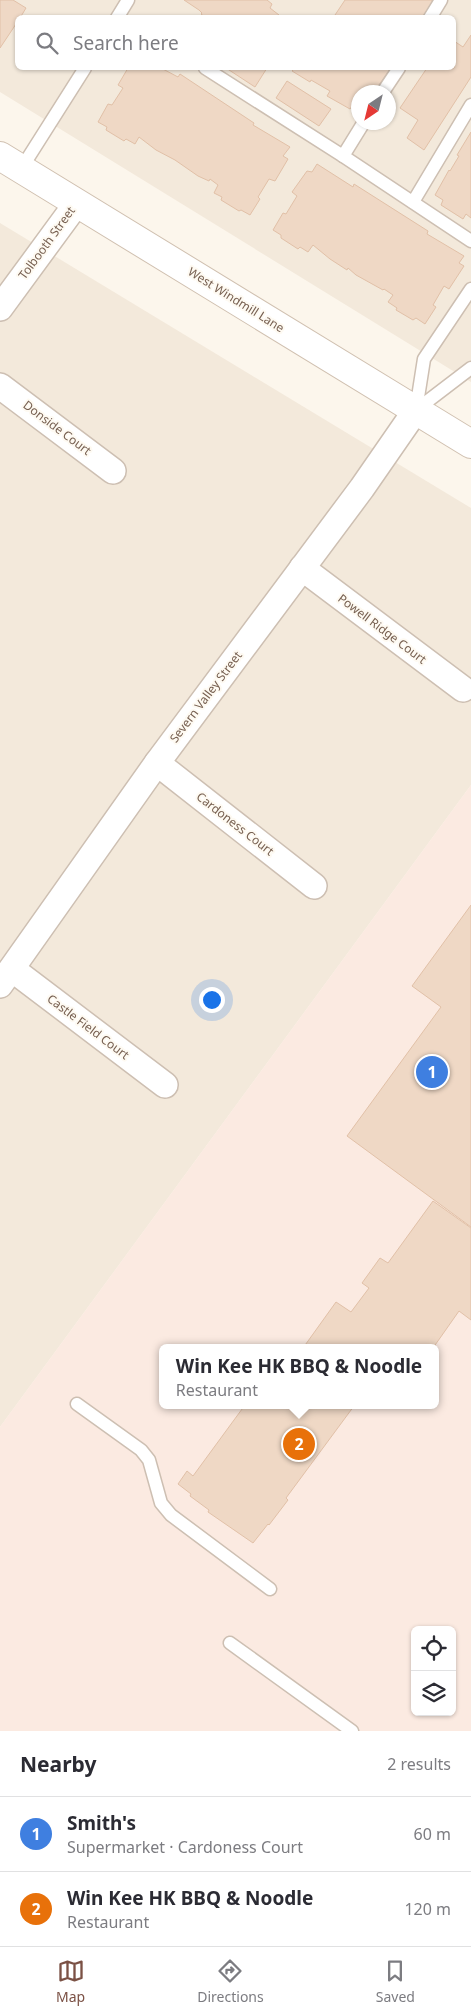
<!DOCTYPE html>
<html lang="en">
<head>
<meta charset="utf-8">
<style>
	body { margin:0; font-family:"Noto Sans",sans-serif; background:#f7f7f7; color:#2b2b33 }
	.controls { position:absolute; right:15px; bottom:15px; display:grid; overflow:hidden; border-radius:8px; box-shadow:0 1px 4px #0004 }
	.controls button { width:45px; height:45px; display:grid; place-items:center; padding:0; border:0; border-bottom:1px solid #e1e1e2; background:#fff; color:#2b2b33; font:25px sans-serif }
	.compass { position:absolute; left:351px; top:85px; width:45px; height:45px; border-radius:50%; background:#fff; box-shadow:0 1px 4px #0004; rotate:215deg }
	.you { position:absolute; left:211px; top:999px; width:18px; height:18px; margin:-12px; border:4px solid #fff; border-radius:50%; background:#1a73e8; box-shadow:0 0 0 8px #1a73e833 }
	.badge { display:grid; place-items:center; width:32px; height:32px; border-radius:50%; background:#7b5145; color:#fff; font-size:16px; font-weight:700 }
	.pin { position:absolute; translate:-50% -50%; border:2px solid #fff; box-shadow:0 1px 5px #0006 }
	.popup { position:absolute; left:159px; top:1344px; width:280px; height:65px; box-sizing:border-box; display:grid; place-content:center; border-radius:8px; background:#fff; filter:drop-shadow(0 1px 4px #0005); font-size:16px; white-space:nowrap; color:#7c7c81 }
	.popup b { font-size:19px; color:#2b2b33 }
	.popup::after { content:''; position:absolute; left:50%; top:100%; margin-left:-10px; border:10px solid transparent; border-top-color:#fff }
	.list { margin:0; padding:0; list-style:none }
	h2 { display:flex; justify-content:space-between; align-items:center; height:65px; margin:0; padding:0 20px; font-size:21px }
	h2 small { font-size:16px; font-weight:400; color:#7c7c81 }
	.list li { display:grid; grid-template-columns:32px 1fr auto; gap:15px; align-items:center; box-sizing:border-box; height:75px; padding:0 20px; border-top:1px solid #e1e1e2 }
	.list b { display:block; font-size:19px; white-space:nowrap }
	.list p { margin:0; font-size:16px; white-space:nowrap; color:#7c7c81 }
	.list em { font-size:16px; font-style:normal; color:#7c7c81 }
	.icon { flex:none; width:28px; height:28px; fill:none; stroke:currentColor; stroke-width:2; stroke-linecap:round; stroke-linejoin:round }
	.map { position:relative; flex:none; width:471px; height:1731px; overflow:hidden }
	.search { position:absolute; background:#fff; box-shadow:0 1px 4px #0004; left:15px; right:15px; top:15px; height:55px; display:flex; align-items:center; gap:12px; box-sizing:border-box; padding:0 18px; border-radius:8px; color:#7c7c81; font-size:19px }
	.sheet { height:215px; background:#fff }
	nav { display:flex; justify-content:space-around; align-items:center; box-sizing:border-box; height:70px; border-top:1px solid #e1e1e2; background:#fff; font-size:14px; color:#7c7c81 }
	nav a { display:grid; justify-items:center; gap:2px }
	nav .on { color:#7b5145 }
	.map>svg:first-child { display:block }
</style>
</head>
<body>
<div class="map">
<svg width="471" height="1731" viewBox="0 0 471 1731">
	<rect width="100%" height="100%" fill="#fcf6ec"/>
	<g fill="#f3e9db" fill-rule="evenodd">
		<path d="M0,0H471V382L0,92ZM18,18H454V68H18ZM358,92H388V122H358Z"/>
		<path d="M0,223L471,508V785L0,1427Z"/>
	</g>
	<path fill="#fbeae1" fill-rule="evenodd" d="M471,785V1731H0V1427ZM163,1348H435V1405H163ZM415,1630H452V1712H415Z"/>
	<g fill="#efd8c5" stroke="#e1c0a7">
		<path d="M0,0H13L26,8L20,18H18V21L0,48Z"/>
		<path d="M184,0H267L272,4L270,8L279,15L277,18H206L201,14L202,13L199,10Z"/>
		<path d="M345,0H431L433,1L422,18H333Z"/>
		<path d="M471,35V77L424,150L407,138L418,120L400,108L427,68H454V41L463,47Z"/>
		<path d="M128,68H161L178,77L180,74L254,123L253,125L290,147L283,156L288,159L275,181L269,179L258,197L260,199L250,215L241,210L239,211L221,200L222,197L214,193L218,185L210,179L209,181L198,176L175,160L156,150L139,137L135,144L126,139L124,141L106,130L107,127L98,122L108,104L112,105L123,88L118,85Z"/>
		<path d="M226,68H267L255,87Z"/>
		<path d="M295,68H391L374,92H358V108L353,105L350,109L327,96L330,91L311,80L310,82L292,71Z"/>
		<path d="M287,81L331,109L319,126L276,98Z"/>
		<path d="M471,132V218L466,214L463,219L441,205L443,200L435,195L449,170L450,171L459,156L457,155Z"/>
		<path d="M317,164L353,187L354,184L428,231L427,234L464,256L459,263L464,266L449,289L444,286L433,305L436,307L425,324L416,318L413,320L396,310L397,308L388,302L393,295L384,289L383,290L356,275L348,268L347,270L330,259L313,245L308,252L300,247L298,249L281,238V235L273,230L283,213L286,214L297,196L292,192L307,171L312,172Z"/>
		<path d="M471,905V1227L347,1136L441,1007L412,986Z"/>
		<path d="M433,1201L471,1228V1320L459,1311L433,1348H303L336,1302L351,1312L369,1288L362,1283L380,1258L388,1263Z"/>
		<path d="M245,1405L354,1406L286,1498L288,1500L269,1525L268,1524L253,1543L208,1512L209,1510L190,1496L191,1494L178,1484L187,1471L193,1476Z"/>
	</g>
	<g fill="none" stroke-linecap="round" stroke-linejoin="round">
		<defs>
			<g id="service">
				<path d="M117,18L128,0"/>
				<path d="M430,18L441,0"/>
				<path d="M205,68L343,156L471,241"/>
				<path d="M383,92L399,68"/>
				<path d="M343,156L364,122"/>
				<path d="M21,169L85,68"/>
				<path d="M413,202L471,105"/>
				<path d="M416,410L424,359L471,289"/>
				<path d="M416,410L471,368"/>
				<path d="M77,1404L141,1450L149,1460L161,1503L171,1515L270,1589"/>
				<path d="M230,1643L352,1731"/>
			</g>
			<g id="minor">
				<path d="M0,308L77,203"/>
				<path d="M0,386L113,471"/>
				<path d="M302,568L463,689"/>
				<path d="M157,763L314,886"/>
				<path d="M12,969L165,1085"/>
				<path d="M0,985L157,763L362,488L416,410"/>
			</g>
			<path id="secondary" d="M0,156L471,444"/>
		</defs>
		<use href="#service" stroke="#cdbfb2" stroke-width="15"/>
		<use href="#minor" stroke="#cdbfb2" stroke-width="28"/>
		<use href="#secondary" stroke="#d0c0b0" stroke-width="30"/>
		<use href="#service" stroke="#fff" stroke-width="12"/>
		<use href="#minor" stroke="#fff" stroke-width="25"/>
		<use href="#secondary" stroke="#fff" stroke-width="28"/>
	</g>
	<g text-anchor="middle" stroke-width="4" stroke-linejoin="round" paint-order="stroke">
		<g font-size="12" fill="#765f50" stroke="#fefaf2">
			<text transform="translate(47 243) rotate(-54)" y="4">Tolbooth Street</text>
			<text transform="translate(236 300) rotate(32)" y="4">West Windmill Lane</text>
			<text transform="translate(57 428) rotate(37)" y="4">Donside Court</text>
			<text transform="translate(382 629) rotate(37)" y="4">Powell Ridge Court</text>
			<text transform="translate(206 697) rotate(-53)" y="4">Severn Valley Street</text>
			<text transform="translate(235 824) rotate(38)" y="4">Cardoness Court</text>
			<text transform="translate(88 1027) rotate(37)" y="4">Castle Field Court</text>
		</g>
	</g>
</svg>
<div class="controls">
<button><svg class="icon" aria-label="locate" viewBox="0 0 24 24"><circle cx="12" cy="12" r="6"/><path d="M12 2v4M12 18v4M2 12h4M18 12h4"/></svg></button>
<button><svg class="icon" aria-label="layers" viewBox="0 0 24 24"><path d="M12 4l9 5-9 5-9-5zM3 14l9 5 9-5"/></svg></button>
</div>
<svg class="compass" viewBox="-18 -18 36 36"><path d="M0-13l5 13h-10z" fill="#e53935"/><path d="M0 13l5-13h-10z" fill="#7c7c81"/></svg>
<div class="you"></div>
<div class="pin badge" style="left:432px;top:1072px;background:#3f7fe0">1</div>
<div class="pin badge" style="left:299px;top:1444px;background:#e8710a">2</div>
<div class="popup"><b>Win Kee HK BBQ &amp; Noodle</b>Restaurant</div>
<div class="search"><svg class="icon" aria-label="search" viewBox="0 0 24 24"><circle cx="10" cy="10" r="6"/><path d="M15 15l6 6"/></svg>Search here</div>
</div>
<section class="sheet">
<h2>Nearby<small>2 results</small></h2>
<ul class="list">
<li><span class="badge" style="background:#3f7fe0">1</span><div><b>Smith's</b><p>Supermarket · Cardoness Court</p></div><em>60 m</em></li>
<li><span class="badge" style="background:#e8710a">2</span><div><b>Win Kee HK BBQ &amp; Noodle</b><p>Restaurant</p></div><em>120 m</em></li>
</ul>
</section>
<nav>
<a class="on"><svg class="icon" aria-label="map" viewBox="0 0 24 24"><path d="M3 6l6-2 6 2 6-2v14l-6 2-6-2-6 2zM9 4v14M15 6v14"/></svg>Map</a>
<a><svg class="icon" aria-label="directions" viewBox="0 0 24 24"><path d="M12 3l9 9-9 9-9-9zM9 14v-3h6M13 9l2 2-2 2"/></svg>Directions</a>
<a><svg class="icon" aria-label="saved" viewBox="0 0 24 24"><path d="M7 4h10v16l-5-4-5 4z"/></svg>Saved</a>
</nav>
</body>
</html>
